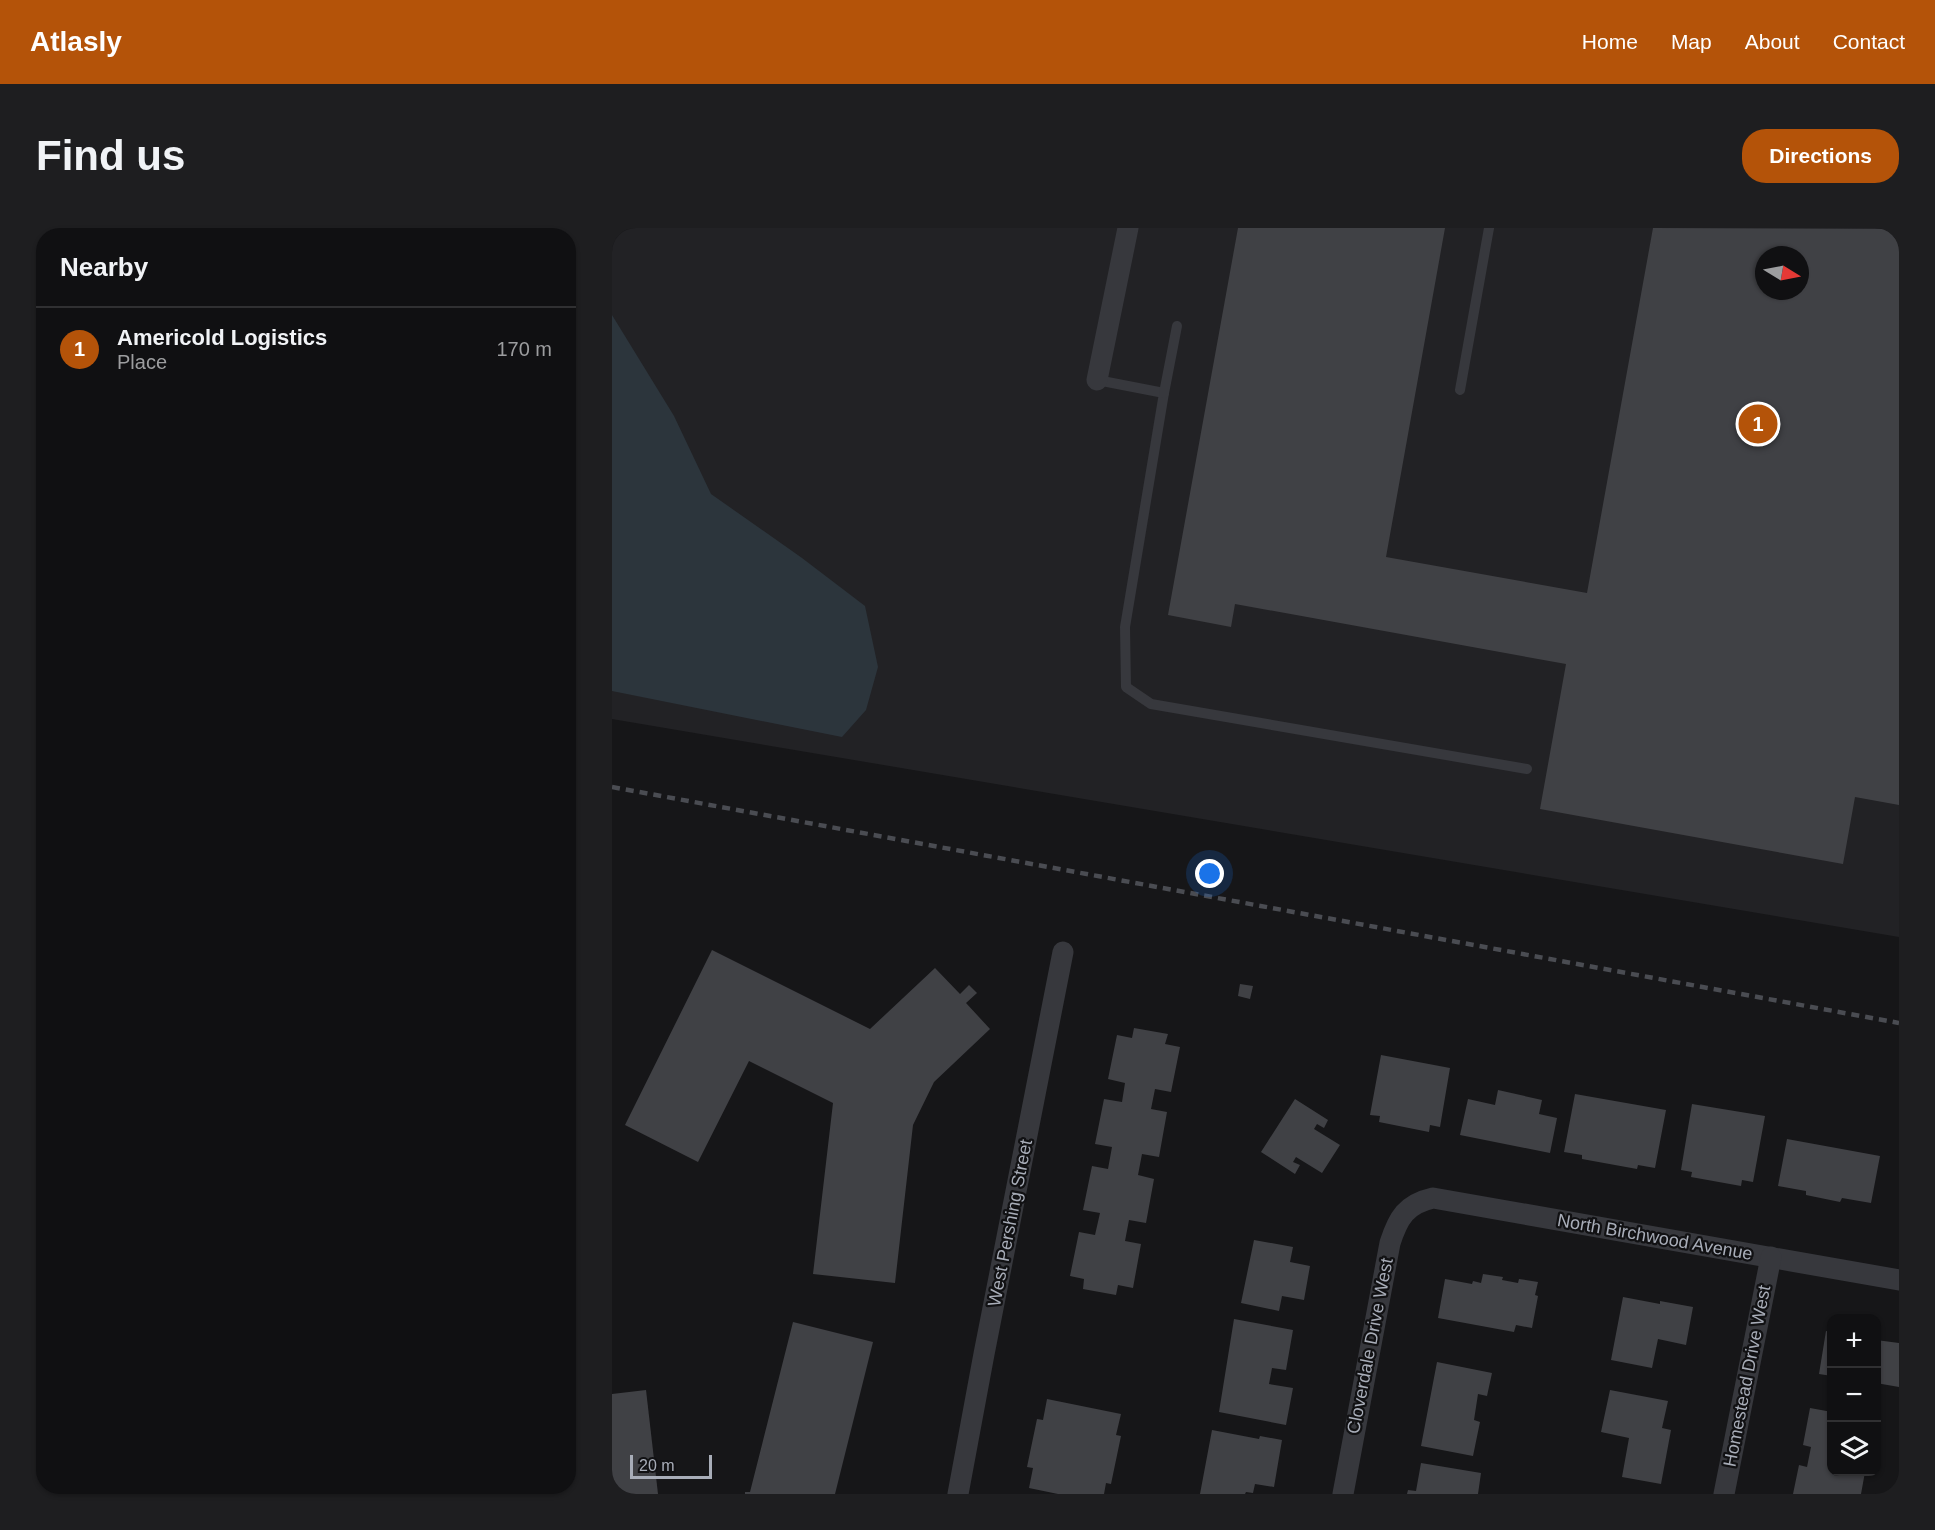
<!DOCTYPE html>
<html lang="en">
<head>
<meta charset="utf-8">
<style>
	body { margin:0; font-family:Helvetica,sans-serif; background:#1e1e20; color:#f1f3f6 }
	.controls { position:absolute; right:18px; bottom:18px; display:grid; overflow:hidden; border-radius:12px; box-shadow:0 2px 4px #0004 }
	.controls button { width:54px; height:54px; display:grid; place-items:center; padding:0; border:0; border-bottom:2px solid #303032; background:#101012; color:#f1f3f6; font:30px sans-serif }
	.compass { position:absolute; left:1143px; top:18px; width:54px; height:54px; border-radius:50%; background:#101012; box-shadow:0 2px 4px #0004; rotate:100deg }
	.scale { position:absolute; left:18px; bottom:15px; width:82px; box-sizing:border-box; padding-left:6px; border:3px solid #a8adb8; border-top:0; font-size:16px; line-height:21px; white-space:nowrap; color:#a8adb8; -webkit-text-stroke:4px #111113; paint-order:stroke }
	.you { position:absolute; left:598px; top:646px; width:21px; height:21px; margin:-15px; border:4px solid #fff; border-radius:50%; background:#1a73e8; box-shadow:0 0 0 9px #1a73e833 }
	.badge { display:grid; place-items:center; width:39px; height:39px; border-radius:50%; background:#b45309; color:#fff; font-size:20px; font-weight:700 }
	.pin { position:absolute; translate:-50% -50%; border:3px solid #fff; box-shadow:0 2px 6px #0006 }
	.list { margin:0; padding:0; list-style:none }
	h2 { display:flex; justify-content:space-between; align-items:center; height:78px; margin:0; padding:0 24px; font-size:26px }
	h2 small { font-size:20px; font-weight:400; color:#9c9d9f }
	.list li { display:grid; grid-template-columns:39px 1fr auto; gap:18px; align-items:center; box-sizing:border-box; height:84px; padding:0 24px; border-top:2px solid #303032 }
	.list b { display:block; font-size:22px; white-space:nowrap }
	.list p { margin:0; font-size:20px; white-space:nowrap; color:#9c9d9f }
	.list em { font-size:20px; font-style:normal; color:#9c9d9f }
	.icon { flex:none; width:33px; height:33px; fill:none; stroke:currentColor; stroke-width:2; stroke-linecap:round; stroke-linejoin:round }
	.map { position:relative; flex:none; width:1287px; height:1266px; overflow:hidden; border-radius:24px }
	header { display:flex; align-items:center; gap:36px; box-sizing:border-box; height:84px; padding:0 30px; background:#b45309; color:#fff }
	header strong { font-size:28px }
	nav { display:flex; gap:33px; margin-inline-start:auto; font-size:21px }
	.intro { display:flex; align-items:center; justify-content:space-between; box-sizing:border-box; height:144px; padding:0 36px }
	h1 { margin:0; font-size:42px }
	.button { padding:15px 27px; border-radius:24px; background:#b45309; color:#fff; font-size:21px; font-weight:700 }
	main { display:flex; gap:36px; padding:0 36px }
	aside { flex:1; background:#101012; border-radius:24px; box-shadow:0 2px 4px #0004 }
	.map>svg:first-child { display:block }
</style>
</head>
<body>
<header>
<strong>Atlasly</strong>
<nav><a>Home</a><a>Map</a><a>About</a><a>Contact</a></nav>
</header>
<div class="intro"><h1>Find us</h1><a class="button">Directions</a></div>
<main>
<aside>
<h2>Nearby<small></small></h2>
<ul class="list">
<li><span class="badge">1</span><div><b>Americold Logistics</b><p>Place</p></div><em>170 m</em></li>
</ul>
</aside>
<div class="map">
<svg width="1287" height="1266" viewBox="0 0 1287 1266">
	<rect width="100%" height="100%" fill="#161618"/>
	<path fill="#222225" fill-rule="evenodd" d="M0,0H1287V709L0,491ZM1152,27H1188V63H1152Z"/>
	<path fill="#2c353c" d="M0,87L62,188L99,266L190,330L253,378L266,439L254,482L230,509L0,463Z"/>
	<g fill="#404145" fill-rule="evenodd">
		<path d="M626,0H833L774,329L975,365L1041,0L1287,1V577L1243,569L1231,636L928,581L954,436L623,376L619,399L556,387ZM1152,27H1188V63H1152Z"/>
		<path d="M100,722L258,801L323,740L348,766L357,757L365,765L354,775L378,801L322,854L301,897L283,1055L201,1046L221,875L137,833L86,934L13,897Z"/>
		<path d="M628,756L641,758L638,771L626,768Z"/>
		<path d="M522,800L556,806L553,816L568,819L559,864L543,861L539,881L555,884L547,929L530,926L526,947L542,951L534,995L517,992L513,1013L529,1016L521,1060L506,1057L504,1067L471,1061L472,1051L458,1048L467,1004L483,1007L488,985L471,982L480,938L496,941L500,919L483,916L492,871L510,874L513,855L496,851L505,807L520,810Z"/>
		<path d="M769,827L838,840L828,899L818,897L817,904L767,894L768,888L758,887Z"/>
		<path d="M886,862L930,872L927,886L945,890L938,925L848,907L856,871L883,877Z"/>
		<path d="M963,866L1054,882L1043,940L1026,937L1025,941L970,931V927L952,924Z"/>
		<path d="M683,871L716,892L712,900L705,896L702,901L728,917L710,945L684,929L681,934L688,937L683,946L649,924Z"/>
		<path d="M1080,876L1153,888L1141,954L1130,952L1129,958L1079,949L1080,944L1069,942Z"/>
		<path d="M1175,911L1268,928L1259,975L1230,970L1228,974L1194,967V963L1166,958Z"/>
		<path d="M642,1012L681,1019L678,1034L698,1038L692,1072L670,1068L667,1083L629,1075Z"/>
		<path d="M871,1046L891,1049L890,1052L906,1055L907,1051L926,1054L923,1067L926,1068L920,1100L904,1097L902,1104L826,1090L833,1051L860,1056L861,1053L869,1055Z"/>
		<path d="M1011,1069L1048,1076V1073L1081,1079L1074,1117L1046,1111L1040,1140L999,1132Z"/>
		<path d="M622,1091L681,1102L674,1142L660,1140L657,1156L681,1160L674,1197L607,1184Z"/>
		<path d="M181,1094L261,1114L223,1266H133V1264H138Z"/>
		<path d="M1214,1103L1220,1104V1148L1207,1146Z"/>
		<path d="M1264,1112L1287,1115V1159L1264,1155Z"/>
		<path d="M825,1134L880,1145L875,1168L866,1166L862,1192L868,1194L861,1228L809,1218Z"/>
		<path d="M34,1162L46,1266H0V1166Z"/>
		<path d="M998,1162L1056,1173L1050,1200L1059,1202L1049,1256L1010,1249L1017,1210L989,1204Z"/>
		<path d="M435,1171L509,1186L504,1207L509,1208L499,1256L494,1255L492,1266H446L417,1260L421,1240L415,1239L425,1191L431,1192Z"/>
		<path d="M1198,1180L1220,1184V1244H1253L1249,1266H1181L1187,1237L1195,1239L1199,1219L1191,1217Z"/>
		<path d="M600,1202L647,1211L648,1208L670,1212L662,1259L643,1256L641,1265L634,1264L633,1266H588Z"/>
		<path d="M809,1235L869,1245L866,1266H795L796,1262L804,1263Z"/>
	</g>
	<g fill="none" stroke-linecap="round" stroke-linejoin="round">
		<g stroke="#37383d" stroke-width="10">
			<path d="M485,152L552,165L513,399L514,459L539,476L915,541"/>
			<path d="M848,162L877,0"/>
			<path d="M552,165L565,98"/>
		</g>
		<g stroke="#37383d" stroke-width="21">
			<path d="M485,152L516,0"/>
			<path d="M346,1266L372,1126L451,724"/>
			<path d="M731,1266L778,1015C786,990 794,976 821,970L1287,1052"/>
			<path d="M1112,1266L1159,1029"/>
		</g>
		<path stroke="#4a4c52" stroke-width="4.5" stroke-dasharray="8 6" stroke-linecap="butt" d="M0,559L1287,795"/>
	</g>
	<g text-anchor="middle" stroke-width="4.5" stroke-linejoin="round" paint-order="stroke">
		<g font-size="18" fill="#a8adb8" stroke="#111113">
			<text transform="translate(398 995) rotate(-79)" y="6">West Pershing Street</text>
			<text transform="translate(1043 1009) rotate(10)" y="6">North Birchwood Avenue</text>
			<text transform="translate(758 1118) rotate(-79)" y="6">Cloverdale Drive West</text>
			<text transform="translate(1135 1148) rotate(-79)" y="6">Homestead Drive West</text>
		</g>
	</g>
</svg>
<div class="controls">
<button>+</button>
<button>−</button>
<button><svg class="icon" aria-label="layers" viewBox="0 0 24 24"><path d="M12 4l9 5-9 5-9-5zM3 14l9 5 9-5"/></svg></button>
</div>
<svg class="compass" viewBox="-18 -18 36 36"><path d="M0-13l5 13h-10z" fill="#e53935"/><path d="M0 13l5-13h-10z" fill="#9c9d9f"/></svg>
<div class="scale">20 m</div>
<div class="you"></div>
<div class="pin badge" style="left:1146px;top:196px">1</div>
</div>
</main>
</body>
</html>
